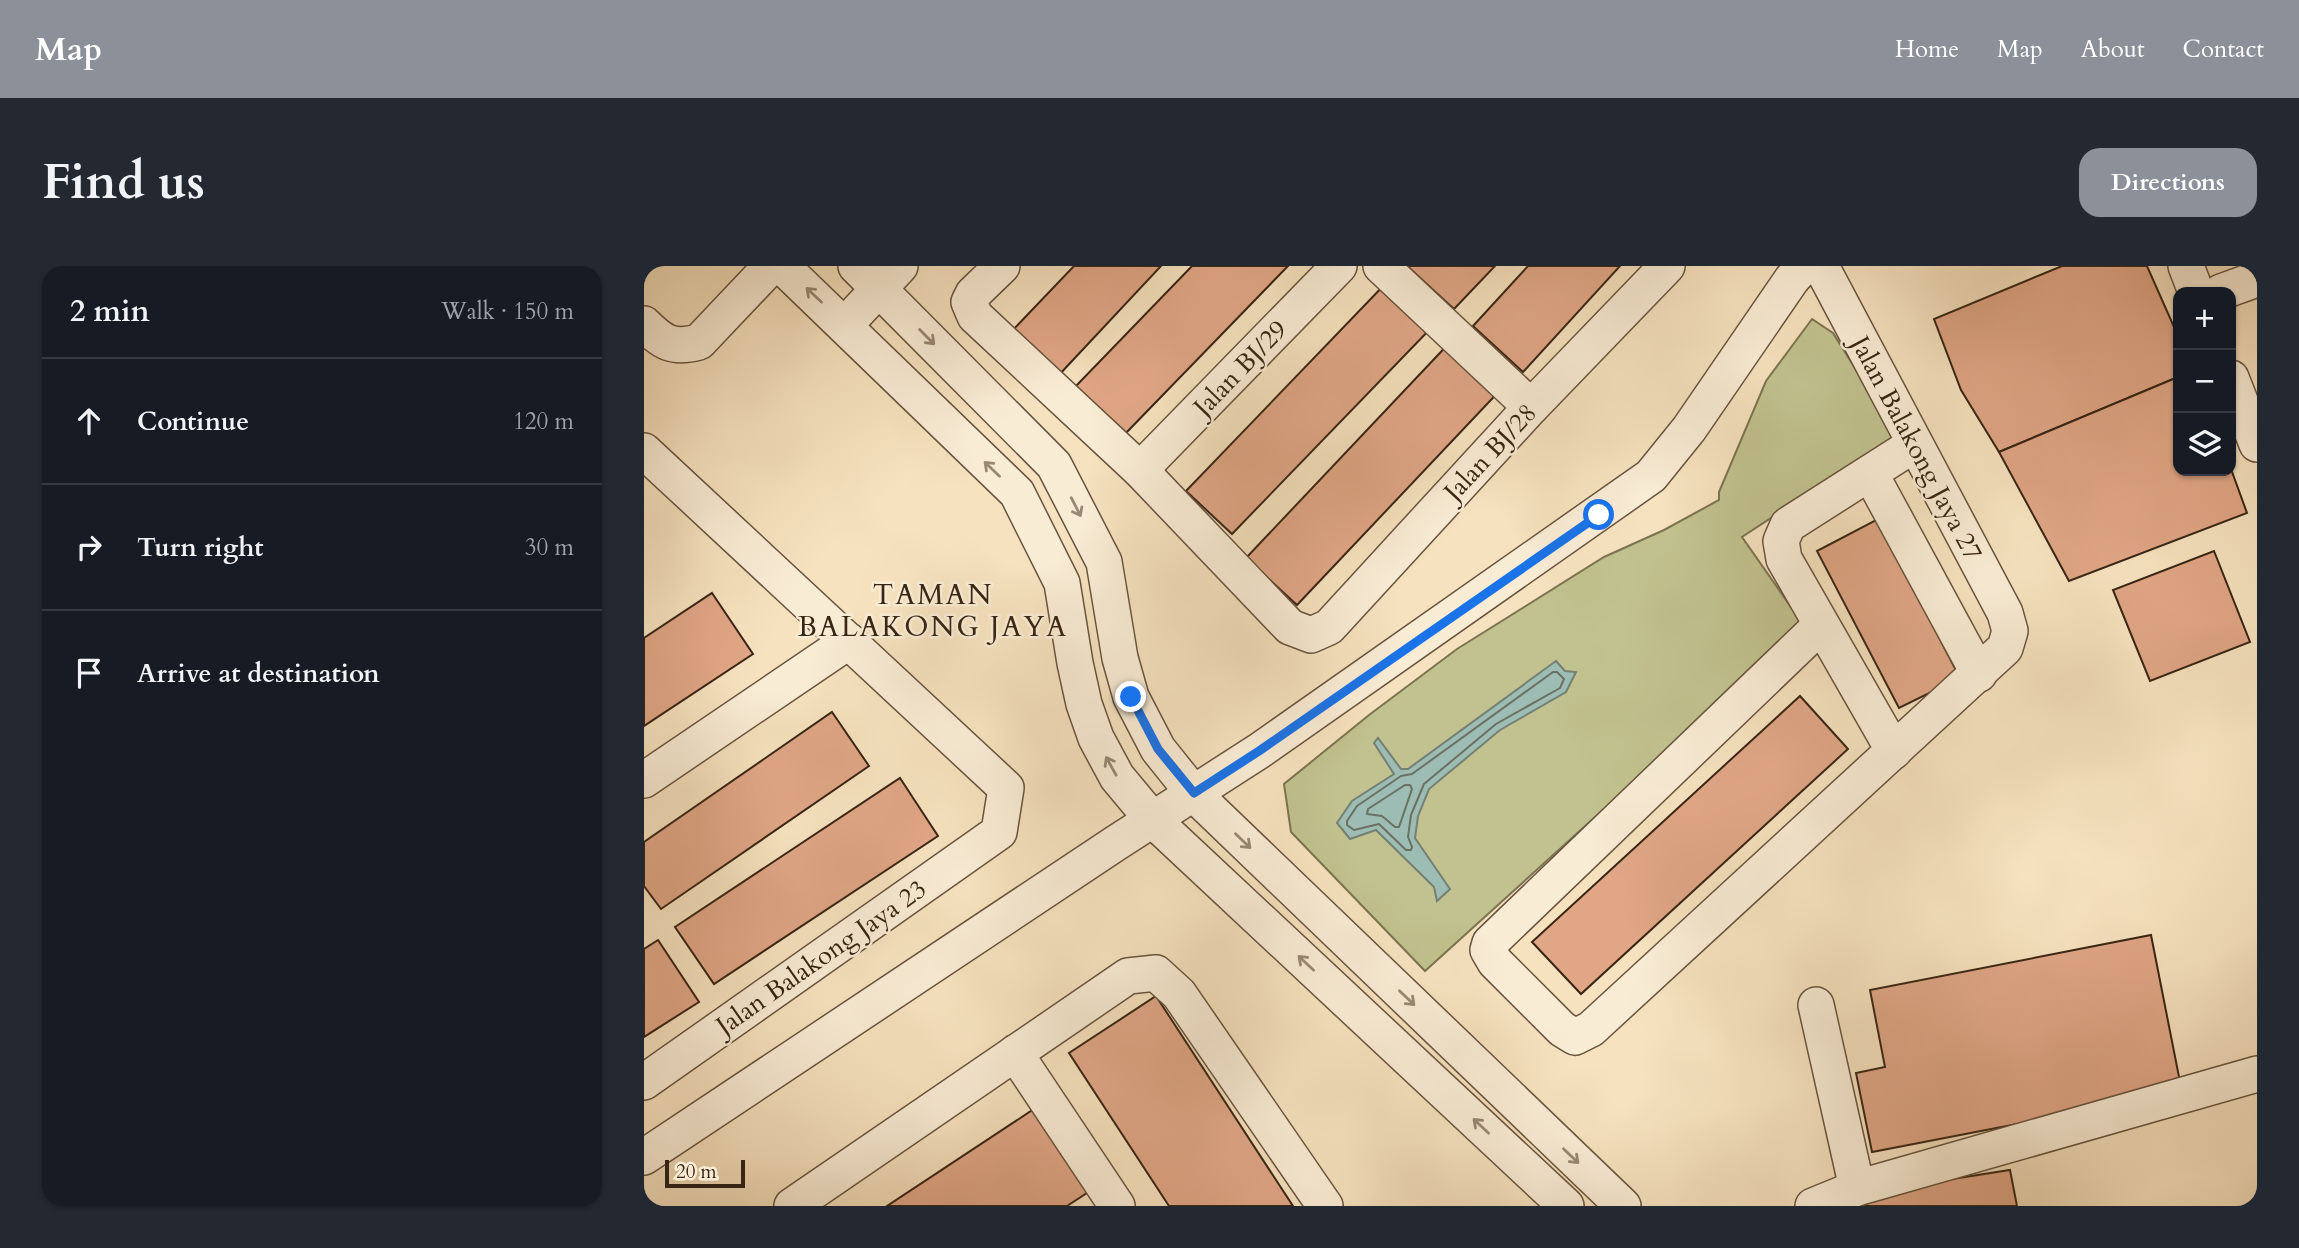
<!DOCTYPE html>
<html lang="en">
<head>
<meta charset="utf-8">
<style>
	body { margin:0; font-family:Cardo,serif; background:#242831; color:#f1f3f6 }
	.controls { position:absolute; right:21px; top:21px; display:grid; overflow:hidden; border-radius:14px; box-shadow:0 2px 5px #0004 }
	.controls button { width:63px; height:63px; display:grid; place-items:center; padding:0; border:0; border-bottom:2px solid #363941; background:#171b24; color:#f1f3f6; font:35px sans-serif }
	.scale { position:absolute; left:21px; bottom:18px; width:80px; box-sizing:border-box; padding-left:7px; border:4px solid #382513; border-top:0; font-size:19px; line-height:24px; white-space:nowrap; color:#382513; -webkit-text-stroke:5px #f9ecd5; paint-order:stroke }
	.stop { position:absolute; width:21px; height:21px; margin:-16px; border:5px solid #1a73e8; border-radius:50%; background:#fff }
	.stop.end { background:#1a73e8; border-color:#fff; box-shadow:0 2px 7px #0008 }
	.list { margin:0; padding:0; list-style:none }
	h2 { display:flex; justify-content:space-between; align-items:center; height:91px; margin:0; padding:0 28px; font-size:30px }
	h2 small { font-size:23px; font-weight:400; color:#9ea1a6 }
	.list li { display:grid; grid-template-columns:46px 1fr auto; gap:21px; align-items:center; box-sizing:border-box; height:126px; padding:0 28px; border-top:2px solid #363941 }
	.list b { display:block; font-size:26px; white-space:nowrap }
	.list em { font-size:23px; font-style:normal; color:#9ea1a6 }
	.icon { flex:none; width:38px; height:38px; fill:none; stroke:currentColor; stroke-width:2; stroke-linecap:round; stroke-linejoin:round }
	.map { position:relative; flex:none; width:1613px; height:940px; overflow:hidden; border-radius:21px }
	header { display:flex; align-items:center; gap:42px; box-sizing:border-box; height:98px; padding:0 35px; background:#8c9099; color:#fff }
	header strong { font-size:33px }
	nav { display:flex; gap:38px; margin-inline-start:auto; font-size:24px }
	.intro { display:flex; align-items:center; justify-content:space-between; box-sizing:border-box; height:168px; padding:0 42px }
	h1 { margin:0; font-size:49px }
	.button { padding:18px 32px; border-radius:21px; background:#8c9099; color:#fff; font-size:24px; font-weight:700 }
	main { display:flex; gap:42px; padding:0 42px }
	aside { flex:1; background:#171b24; border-radius:21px; box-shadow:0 2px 5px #0004 }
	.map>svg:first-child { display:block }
</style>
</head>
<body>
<header>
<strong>Map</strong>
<nav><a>Home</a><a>Map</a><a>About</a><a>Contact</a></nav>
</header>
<div class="intro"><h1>Find us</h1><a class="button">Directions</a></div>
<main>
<aside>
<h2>2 min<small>Walk · 150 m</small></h2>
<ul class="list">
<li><svg class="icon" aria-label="ahead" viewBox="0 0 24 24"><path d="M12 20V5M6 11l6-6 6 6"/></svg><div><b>Continue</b></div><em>120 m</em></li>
<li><svg class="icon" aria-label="right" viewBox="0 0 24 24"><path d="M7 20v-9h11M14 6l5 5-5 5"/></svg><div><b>Turn right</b></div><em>30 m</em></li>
<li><svg class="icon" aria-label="arrive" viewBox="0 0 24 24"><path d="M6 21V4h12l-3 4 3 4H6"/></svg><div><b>Arrive at destination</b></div></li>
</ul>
</aside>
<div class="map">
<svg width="1613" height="940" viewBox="0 0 1613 940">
	<rect width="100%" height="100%" fill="#f6e2bf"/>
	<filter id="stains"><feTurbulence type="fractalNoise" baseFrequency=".00286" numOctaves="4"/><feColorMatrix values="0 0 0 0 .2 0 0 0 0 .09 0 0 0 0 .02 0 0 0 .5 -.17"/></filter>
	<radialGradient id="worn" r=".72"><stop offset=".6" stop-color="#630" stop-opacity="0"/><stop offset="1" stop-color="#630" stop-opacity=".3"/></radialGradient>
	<path fill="#c1c28f" stroke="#7c7451" stroke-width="2" d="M1168,53L1189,67L1253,169L1098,271L1161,361L781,705L647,566L640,518L725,449L813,383L960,291L1020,264L1075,234V226L1122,115Z"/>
	<path fill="#9dbdb4" stroke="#758074" stroke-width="2" d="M912,395L921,405L932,406L922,426L856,464L785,523L774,550L771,572L806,623L793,635L790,621L732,564L706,573L693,557L708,535L750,508L730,477L734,472L757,503H764Z"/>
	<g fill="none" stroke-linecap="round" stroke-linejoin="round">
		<g stroke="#6a7164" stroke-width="2">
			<path d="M909,406H913L920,413L916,422L852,458L780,518L767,549L764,571L768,581L767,584H762L735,558L710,564L703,559V555L713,540L757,510L768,508Z"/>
			<path d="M761,519H766L768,523L755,561H751L738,550L723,548L724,543Z"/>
		</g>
	</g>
	<g fill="#e0a686" stroke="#382513" stroke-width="2">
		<path d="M430,0H517L414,110L367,66Z"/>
		<path d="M548,0H644L480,169L431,121Z"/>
		<path d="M763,0H851L810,43Z"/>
		<path d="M884,0H976L879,106L829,60Z"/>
		<path d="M1418,0H1503L1534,70V111L1355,186L1317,124L1290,53Z"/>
		<path d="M744,15L790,59L588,268L542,225Z"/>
		<path d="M811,71L862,118L653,339L602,292Z"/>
		<path d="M1534,111V205L1587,203L1603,247L1425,315L1355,186Z"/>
		<path d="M1234,253L1316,412L1255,442L1173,285Z"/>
		<path d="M1570,285L1606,376L1506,415L1469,324Z"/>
		<path d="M68,327L109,388L0,460V372Z"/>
		<path d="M1156,430L1204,483L937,728L888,676Z"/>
		<path d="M188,446L225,500L17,643L0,620V576Z"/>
		<path d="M256,512L294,570L70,718L31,661Z"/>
		<path d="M1507,669L1538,826L1228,886L1212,807L1241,801L1226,724Z"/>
		<path d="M14,674L55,736L0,771V683Z"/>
		<path d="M512,730L649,940H525L425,787Z"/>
		<path d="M393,841L449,923L423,940H243Z"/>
		<path d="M1366,904L1373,940H1217V935L1244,923Z"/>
	</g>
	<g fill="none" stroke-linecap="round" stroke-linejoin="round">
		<defs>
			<g id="minor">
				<path d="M138,0L373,227L418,317L431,397L440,438L452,472L473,511L508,553L922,940"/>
				<path d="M212,0L410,199L460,296L476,392L487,431L514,483L550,528L979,940"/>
				<path d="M358,0L329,28L325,36L331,50L496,204L646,361L667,369L685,361L887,141L1023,0"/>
				<path d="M737,0L887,141"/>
				<path d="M1542,0L1552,26"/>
				<path d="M1577,26L1613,13"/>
				<path d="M0,58C19,77 29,83 55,76L127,0"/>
				<path d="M201,59L256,0"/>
				<path d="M1587,112L1613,178"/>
				<path d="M0,185L362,522L355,566L0,816"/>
				<path d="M496,204L695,0"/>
				<path d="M1226,207L1335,408"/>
				<path d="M1176,360L846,677L844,684L851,696L918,763L931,771L947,763L1361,382L1366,365L1361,347L1177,0"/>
				<path d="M1250,485L1140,293L1137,275L1144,259L1271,178"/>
				<path d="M0,514L205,375"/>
				<path d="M1172,739L1213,922"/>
				<path d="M371,787L473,940"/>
				<path d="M0,891L472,577L615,485L1007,210L1045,163L1148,13L1160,0"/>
				<path d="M148,940L484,710L512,707L535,728L681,940"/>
				<path d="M1169,940L1213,922L1613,808"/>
			</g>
		</defs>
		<use href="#minor" stroke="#68543e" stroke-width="38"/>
		<use href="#minor" stroke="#f9ecd5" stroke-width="35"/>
	</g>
	<defs><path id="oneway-shaft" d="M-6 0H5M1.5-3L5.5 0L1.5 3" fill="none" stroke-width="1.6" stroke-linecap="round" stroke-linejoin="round" transform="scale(1.75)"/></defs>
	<g stroke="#988874">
		<use href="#oneway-shaft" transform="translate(170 29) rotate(-137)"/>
		<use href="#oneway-shaft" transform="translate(283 71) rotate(45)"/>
		<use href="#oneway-shaft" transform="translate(348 203) rotate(-136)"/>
		<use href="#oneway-shaft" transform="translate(432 241) rotate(63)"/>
		<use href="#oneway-shaft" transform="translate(467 500) rotate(-119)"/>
		<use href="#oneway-shaft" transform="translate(599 575) rotate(44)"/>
		<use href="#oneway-shaft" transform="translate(662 697) rotate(-137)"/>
		<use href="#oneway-shaft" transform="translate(763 732) rotate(44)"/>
		<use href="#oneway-shaft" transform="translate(837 860) rotate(-137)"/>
		<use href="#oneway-shaft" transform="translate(927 890) rotate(44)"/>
	</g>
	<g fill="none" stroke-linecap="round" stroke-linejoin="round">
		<path stroke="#1a73e8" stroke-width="9" d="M487,431L514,483L550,527L615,485L955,249"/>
	</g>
	<g text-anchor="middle" stroke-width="5" stroke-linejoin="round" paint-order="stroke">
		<g font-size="26" fill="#382513" stroke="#f9ecd5">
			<text transform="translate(596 102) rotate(-46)" y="9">Jalan BJ/29</text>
			<text transform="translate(1273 182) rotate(62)" y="9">Jalan Balakong Jaya 27</text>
			<text transform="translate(846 186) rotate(-47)" y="9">Jalan BJ/28</text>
			<text transform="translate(177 691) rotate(-35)" y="9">Jalan Balakong Jaya 23</text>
		</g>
		<g font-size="28" letter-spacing="2" fill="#382513" stroke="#f9ecd5">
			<text x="289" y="338">TAMAN<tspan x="289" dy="32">BALAKONG JAYA</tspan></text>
		</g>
	</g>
	<rect width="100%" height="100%" filter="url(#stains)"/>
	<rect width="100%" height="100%" fill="url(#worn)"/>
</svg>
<div class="controls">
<button>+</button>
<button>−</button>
<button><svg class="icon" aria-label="layers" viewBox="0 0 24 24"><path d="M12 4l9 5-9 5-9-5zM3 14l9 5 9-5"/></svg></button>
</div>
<div class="scale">20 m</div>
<div class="stop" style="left:955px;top:249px"></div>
<div class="stop end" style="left:487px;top:431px"></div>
</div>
</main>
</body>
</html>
